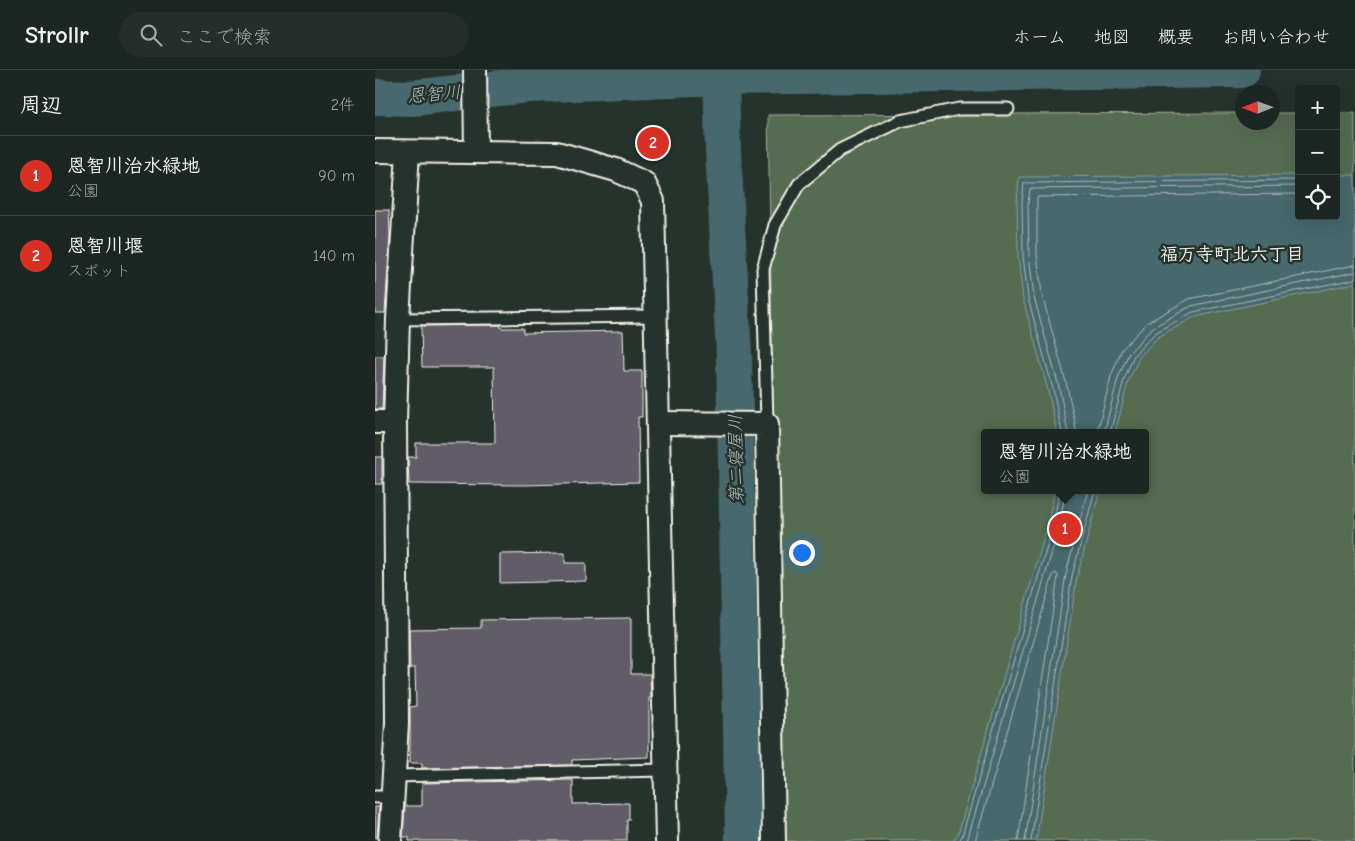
<!DOCTYPE html>
<html lang="ja">
<head>
<meta charset="utf-8">
<style>
	body { margin:0; font-family:"Comic Neue","Klee One",sans-serif; background:#252e2a; color:#f1f3f6 }
	.controls { position:absolute; right:15px; top:15px; display:grid; overflow:hidden; border-radius:5px; box-shadow:0 5px 20px #0002 }
	.controls button { width:45px; height:45px; display:grid; place-items:center; padding:0; border:0; border-bottom:1px solid #3a4340; background:#1c2622; color:#f1f3f6; font:25px sans-serif }
	.compass { position:absolute; left:860px; top:15px; width:45px; height:45px; border-radius:50%; background:#1c2622; box-shadow:0 5px 20px #0002; rotate:269deg }
	.you { position:absolute; left:426px; top:482px; width:18px; height:18px; margin:-12px; border:4px solid #fff; border-radius:50%; background:#1a73e8; box-shadow:0 0 0 8px #1a73e833 }
	.badge { display:grid; place-items:center; width:32px; height:32px; border-radius:50%; background:#d93025; color:#fff; font-size:16px; font-weight:700 }
	.pin { position:absolute; translate:-50% -50%; border:2px solid #fff; box-shadow:0 1px 5px #0006 }
	.popup { position:absolute; left:606px; top:359px; width:168px; height:65px; box-sizing:border-box; display:grid; place-content:center; border-radius:5px; background:#1c2622; filter:drop-shadow(0 1px 4px #0005); font-size:16px; white-space:nowrap; color:#a0a5a5 }
	.popup b { font-size:19px; color:#f1f3f6 }
	.popup::after { content:''; position:absolute; left:50%; top:100%; margin-left:-10px; border:10px solid transparent; border-top-color:#1c2622 }
	.list { margin:0; padding:0; list-style:none }
	h2 { display:flex; justify-content:space-between; align-items:center; height:65px; margin:0; padding:0 20px; font-size:21px }
	h2 small { font-size:16px; font-weight:400; color:#a0a5a5 }
	.list li { display:grid; grid-template-columns:32px 1fr auto; gap:15px; align-items:center; box-sizing:border-box; height:80px; padding:0 20px; border-top:1px solid #3a4340 }
	.list b { display:block; font-size:19px; white-space:nowrap }
	.list p { margin:0; font-size:16px; white-space:nowrap; color:#a0a5a5 }
	.list em { font-size:16px; font-style:normal; color:#a0a5a5 }
	.icon { flex:none; width:28px; height:28px; fill:none; stroke:currentColor; stroke-width:2; stroke-linecap:round; stroke-linejoin:round }
	.map { position:relative; flex:none; width:980px; height:771px; overflow:hidden }
	header { display:flex; align-items:center; gap:30px; box-sizing:border-box; height:70px; padding:0 25px; background:#1c2622; border-bottom:1px solid #3a4340 }
	header strong { font-size:24px }
	nav { display:flex; gap:28px; margin-inline-start:auto; font-size:18px }
	.search { width:350px; height:45px; background:#252e2a; display:flex; align-items:center; gap:12px; box-sizing:border-box; padding:0 18px; border-radius:28px; color:#a0a5a5; font-size:19px }
	main { display:flex }
	aside { flex:1; background:#1c2622 }
	.map>svg:first-child { display:block }
</style>
</head>
<body>
<header>
<strong>Strollr</strong>
<div class="search"><svg class="icon" aria-label="search" viewBox="0 0 24 24"><circle cx="10" cy="10" r="6"/><path d="M15 15l6 6"/></svg>ここで検索</div>
<nav><a>ホーム</a><a>地図</a><a>概要</a><a>お問い合わせ</a></nav>
</header>
<main>
<aside>
<h2>周辺<small>2件</small></h2>
<ul class="list">
<li><span class="badge">1</span><div><b>恩智川治水緑地</b><p>公園</p></div><em>90 m</em></li>
<li><span class="badge">2</span><div><b>恩智川堰</b><p>スポット</p></div><em>140 m</em></li>
</ul>
</aside>
<div class="map">
<svg width="980" height="771" viewBox="0 0 980 771">
	<rect width="100%" height="100%" fill="#26332d"/>
	<filter id="ink" filterUnits="userSpaceOnUse"><feTurbulence type="fractalNoise" baseFrequency=".02" numOctaves="2"/><feDisplacementMap in="SourceGraphic" scale="10" xChannelSelector="R" yChannelSelector="G"/><feConvolveMatrix kernelMatrix="1 2 1 2 8 2 1 2 1" color-interpolation-filters="sRGB"/></filter>
	<g filter="url(#ink)">
		<path fill="#556c51" stroke="#a4ae9c" fill-rule="evenodd" d="M867,43L868,52H898V43H924V146H961V43H980V771H406L393,45ZM610,363H770V420H610Z"/>
		<g fill="#46686c" stroke="#8c9f9e">
			<path d="M924,105V146H961V105H980V213L819,247L783,267L764,287L753,312L740,363H682L673,320L648,229L643,186L642,133L644,107Z"/>
			<path d="M680,420H725L702,507L661,771H578L583,764L671,461Z"/>
		</g>
		<g fill="none" stroke-linecap="round" stroke-linejoin="round">
			<g stroke="#aebab6" stroke-width="1">
				<path d="M687,363L678,319L653,228L648,186L647,133L649,113L924,110"/>
				<path d="M693,363L684,317L659,227L654,185L653,133L655,119L924,116"/>
				<path d="M701,363L700,353L692,316L667,225L662,185V127L924,124"/>
				<path d="M722,363L736,306L747,279L773,252L814,229L980,195"/>
				<path d="M729,363L743,308L754,283L777,258L816,236L980,202"/>
				<path d="M735,363L749,310L759,285L780,263L818,242L980,209"/>
				<path d="M584,771L587,766L676,463L685,420"/>
				<path d="M592,771L682,465L691,420"/>
				<path d="M600,771L678,505L681,503L683,506L643,771"/>
				<path d="M650,771L691,504L713,420"/>
				<path d="M656,771L697,506L720,420"/>
			</g>
			<g stroke="#46686c" stroke-width="36">
				<path d="M346,7L348,79L359,286L368,771"/>
				<path d="M0,27L37,28L152,15L346,7L867,0"/>
			</g>
		</g>
		<g fill="#605c67" stroke="#f4f1e8">
			<path d="M0,140H14L15,166L10,243H0Z"/>
			<path d="M126,255V258H148V263L248,261L249,301H267V347H263L264,412L149,415L34,414L33,387H41V373H120L119,297H47L46,256Z"/>
			<path d="M0,286H9L7,339H0Z"/>
			<rect x="0" y="387" width="7" height="27"/>
			<path d="M190,483V493H211V511L125,513V484Z"/>
			<path d="M256,548V604H275L276,628H274V687L197,690V695L47,698V693H35V637L41,636L40,598H35L34,559L106,558V550Z"/>
			<path d="M198,710V734L254,733V750H252V771H34V767H28L30,736H47V713Z"/>
			<path d="M0,737H4L2,768H0Z"/>
		</g>
		<g fill="none" stroke-linecap="round" stroke-linejoin="round">
			<defs>
				<g id="service">
					<path d="M23,249L281,246"/>
					<path d="M392,354L388,199L400,155L424,114L465,80L525,51L584,39H633"/>
					<path d="M19,706L291,700"/>
					<path d="M0,727H17"/>
				</g>
				<g id="minor">
					<path d="M100,0L101,82"/>
					<path d="M0,81L182,83L241,100L269,113L278,131L292,771"/>
					<path d="M0,352H20"/>
					<path d="M283,353L392,354L399,771"/>
					<path d="M15,771L22,653L20,352L23,249L33,82"/>
				</g>
			</defs>
			<use href="#service" stroke="#f4f1e8" stroke-width="15"/>
			<use href="#minor" stroke="#f4f1e8" stroke-width="26"/>
			<use href="#service" stroke="#26332d" stroke-width="11"/>
			<use href="#minor" stroke="#26332d" stroke-width="22"/>
		</g>
	</g>
	<g text-anchor="middle" stroke-width="5" stroke-linejoin="round" paint-order="stroke">
		<g font-size="18" font-style="italic" fill="#aebab6" stroke="#26332d">
			<text transform="translate(59 24) rotate(-5)" y="6">恩智川</text>
			<text transform="translate(361 389) rotate(-91)" y="6">第二寝屋川</text>
		</g>
		<g font-size="18" font-weight="bold" fill="#f4f1e8" stroke="#26332d">
			<text x="857" y="190">福万寺町北六丁目</text>
		</g>
	</g>
</svg>
<div class="controls">
<button>+</button>
<button>−</button>
<button><svg class="icon" aria-label="locate" viewBox="0 0 24 24"><circle cx="12" cy="12" r="6"/><path d="M12 2v4M12 18v4M2 12h4M18 12h4"/></svg></button>
</div>
<svg class="compass" viewBox="-18 -18 36 36"><path d="M0-13l5 13h-10z" fill="#e53935"/><path d="M0 13l5-13h-10z" fill="#a0a5a5"/></svg>
<div class="you"></div>
<div class="pin badge" style="left:690px;top:459px">1</div>
<div class="popup"><b>恩智川治水緑地</b>公園</div>
<div class="pin badge" style="left:278px;top:73px">2</div>
</div>
</main>
</body>
</html>
